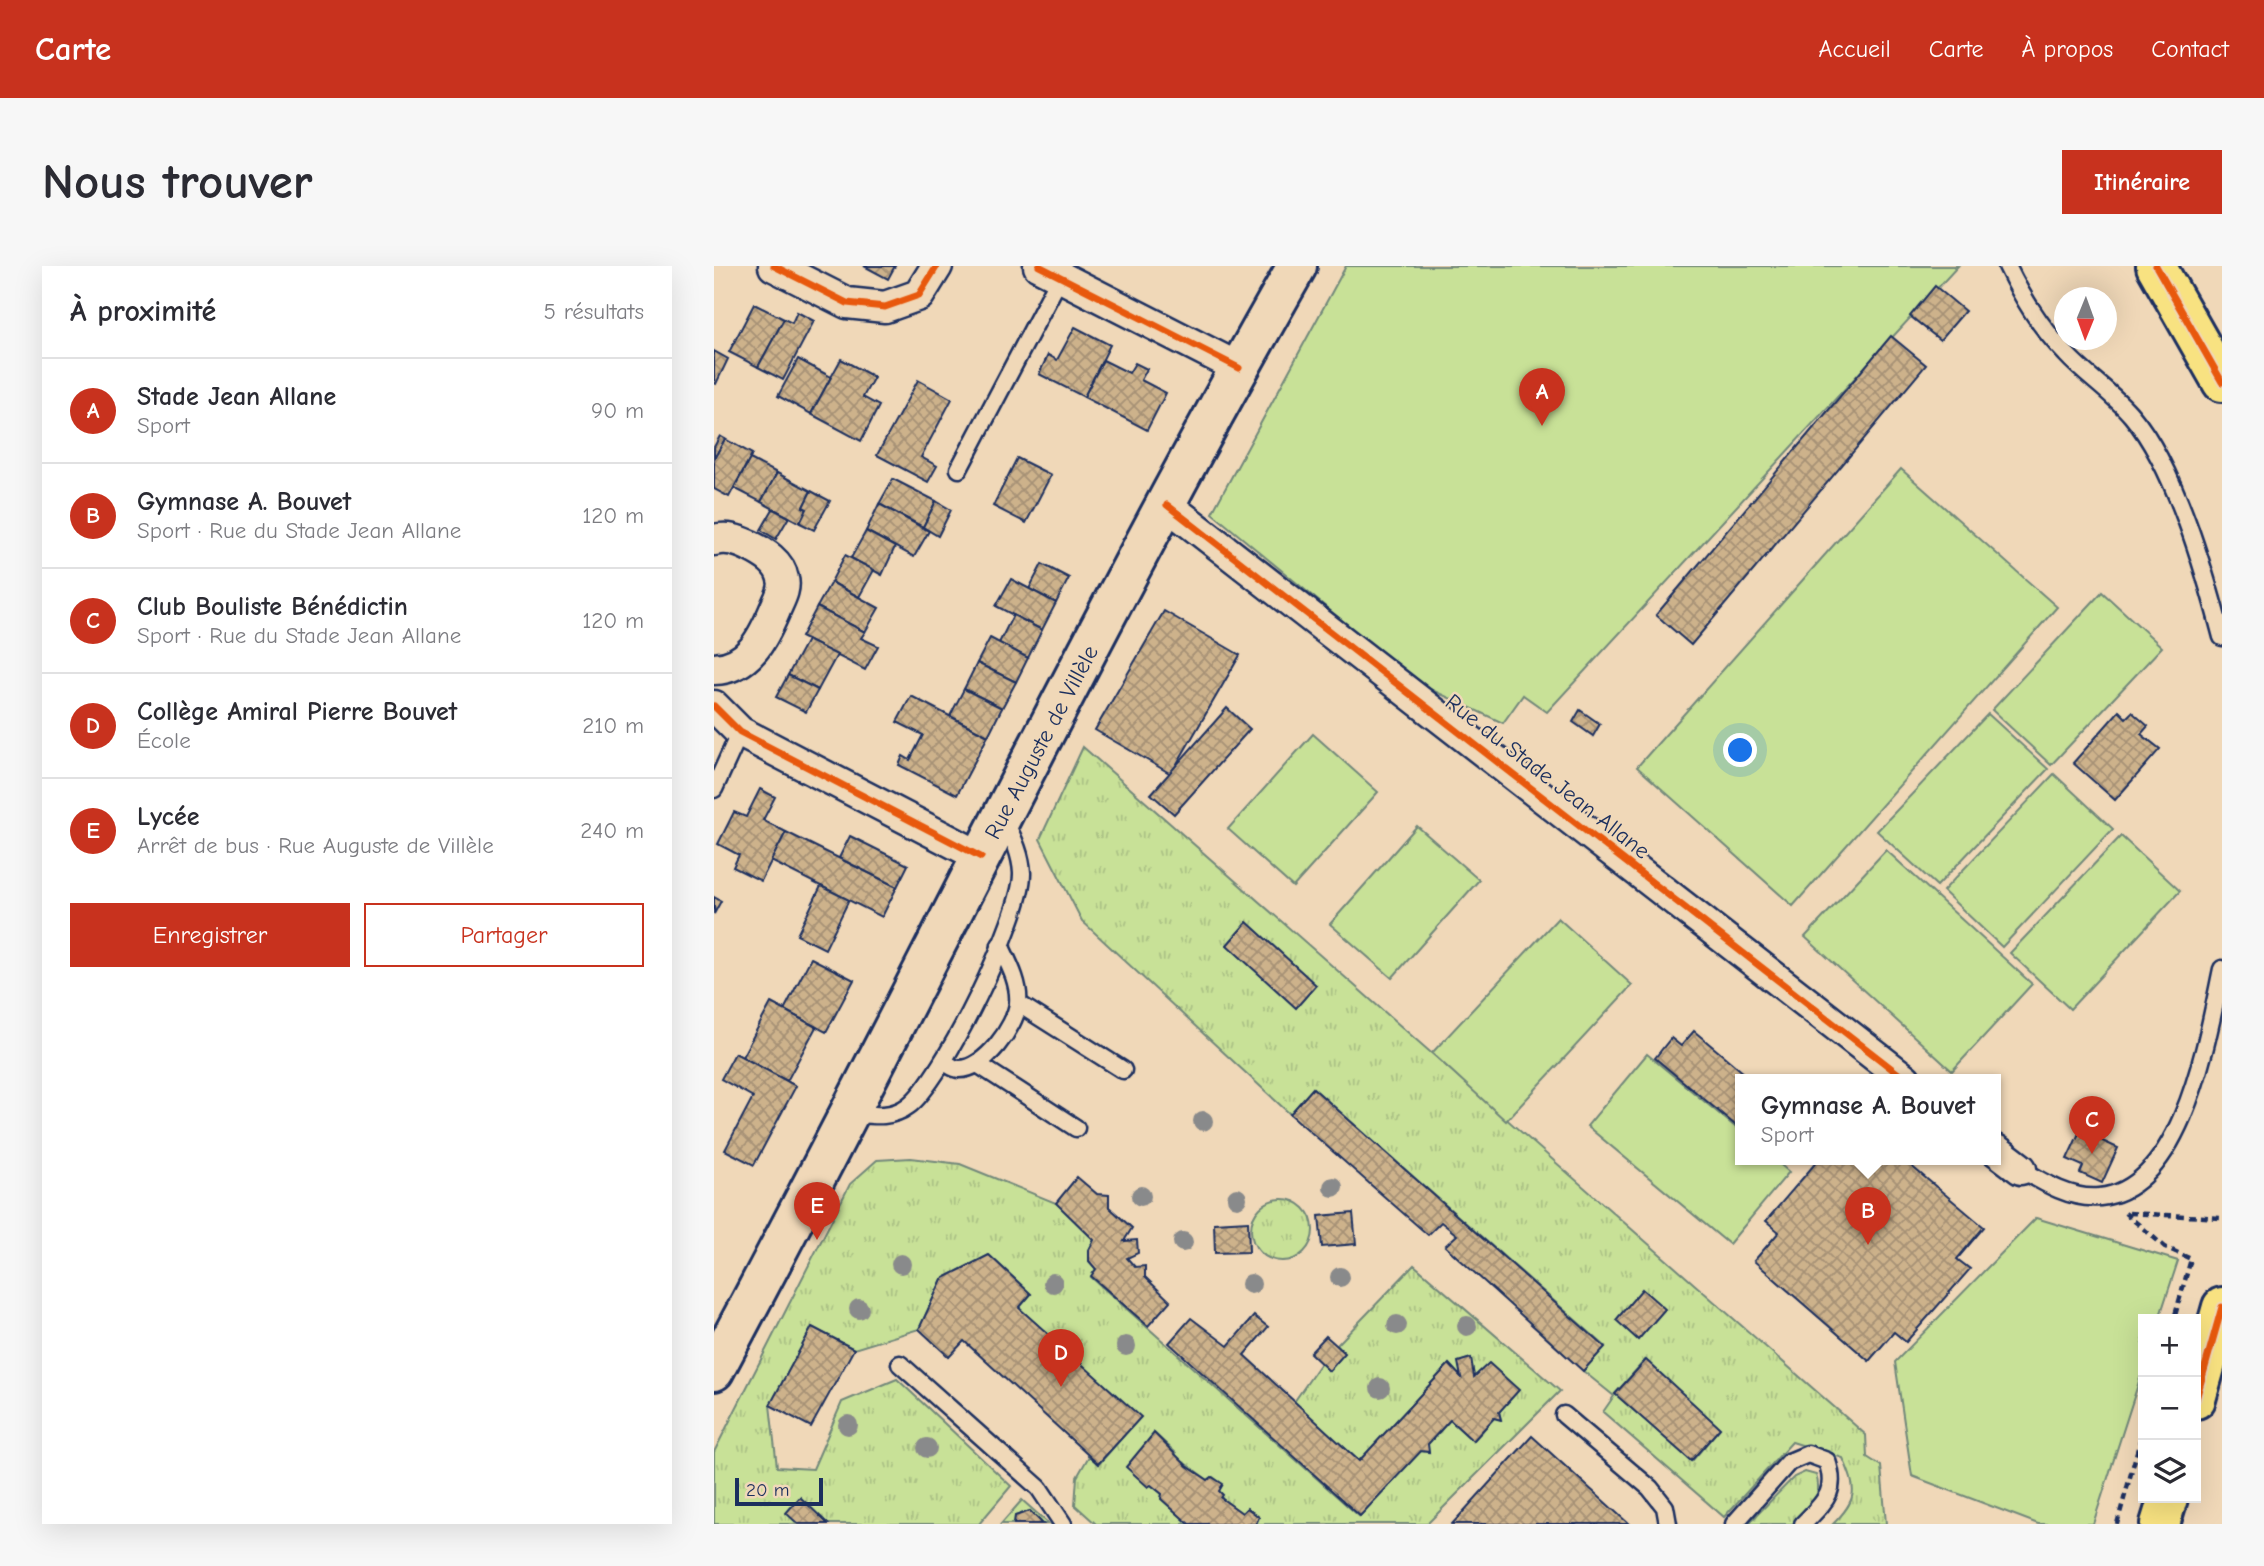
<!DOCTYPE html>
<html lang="fr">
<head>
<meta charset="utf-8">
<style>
	body { margin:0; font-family:"Comic Neue",sans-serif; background:#f7f7f7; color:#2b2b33 }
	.controls { position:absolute; right:21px; bottom:21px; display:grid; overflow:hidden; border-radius:0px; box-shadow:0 7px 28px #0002 }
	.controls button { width:63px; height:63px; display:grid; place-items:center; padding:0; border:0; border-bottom:2px solid #e1e1e2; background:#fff; color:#2b2b33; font:35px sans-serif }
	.compass { position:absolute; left:1340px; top:21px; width:63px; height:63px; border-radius:50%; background:#fff; box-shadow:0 7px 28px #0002; rotate:181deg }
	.scale { position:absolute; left:21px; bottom:18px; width:88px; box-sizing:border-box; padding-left:7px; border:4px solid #1b2f5e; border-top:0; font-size:19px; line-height:24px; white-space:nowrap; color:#1b2f5e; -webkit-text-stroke:5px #f0d8b8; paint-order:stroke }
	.you { position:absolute; left:1027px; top:485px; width:24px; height:24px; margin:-18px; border:5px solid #fff; border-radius:50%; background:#1a73e8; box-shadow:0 0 0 10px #1a73e833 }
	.badge { display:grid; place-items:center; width:46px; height:46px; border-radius:50%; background:#c8321e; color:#fff; font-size:23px; font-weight:700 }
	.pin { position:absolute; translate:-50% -58px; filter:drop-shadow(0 2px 4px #0008) }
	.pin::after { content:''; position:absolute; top:37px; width:24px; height:21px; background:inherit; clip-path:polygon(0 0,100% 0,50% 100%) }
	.popup { position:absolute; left:1021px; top:808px; width:266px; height:91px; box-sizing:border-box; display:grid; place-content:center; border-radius:0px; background:#fff; filter:drop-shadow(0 2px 5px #0005); font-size:23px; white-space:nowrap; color:#7c7c81 }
	.popup b { font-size:26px; color:#2b2b33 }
	.popup::after { content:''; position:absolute; left:50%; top:100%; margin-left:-14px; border:14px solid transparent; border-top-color:#fff }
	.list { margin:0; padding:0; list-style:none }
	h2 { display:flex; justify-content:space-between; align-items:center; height:91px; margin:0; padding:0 28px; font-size:30px }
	h2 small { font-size:23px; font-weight:400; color:#7c7c81 }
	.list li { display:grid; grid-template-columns:46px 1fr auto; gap:21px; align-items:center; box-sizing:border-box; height:105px; padding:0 28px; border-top:2px solid #e1e1e2 }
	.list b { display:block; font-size:26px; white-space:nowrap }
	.list p { margin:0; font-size:23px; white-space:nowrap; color:#7c7c81 }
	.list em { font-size:23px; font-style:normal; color:#7c7c81 }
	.actions { display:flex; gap:14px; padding:21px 28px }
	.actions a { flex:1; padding:16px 0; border:2px solid #c8321e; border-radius:0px; text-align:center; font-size:24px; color:#c8321e }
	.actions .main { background:#c8321e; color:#fff }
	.icon { flex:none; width:38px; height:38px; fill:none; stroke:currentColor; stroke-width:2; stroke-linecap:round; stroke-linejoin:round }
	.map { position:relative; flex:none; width:1508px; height:1258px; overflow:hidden; border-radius:0px }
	header { display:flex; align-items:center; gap:42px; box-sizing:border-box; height:98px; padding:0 35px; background:#c8321e; color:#fff }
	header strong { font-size:33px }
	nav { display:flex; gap:38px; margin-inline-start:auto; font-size:24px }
	.intro { display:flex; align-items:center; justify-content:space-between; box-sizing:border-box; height:168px; padding:0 42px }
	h1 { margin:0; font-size:49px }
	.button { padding:18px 32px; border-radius:0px; background:#c8321e; color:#fff; font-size:24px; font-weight:700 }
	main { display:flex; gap:42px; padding:0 42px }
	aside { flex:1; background:#fff; border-radius:0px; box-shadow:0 7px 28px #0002 }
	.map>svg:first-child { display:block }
</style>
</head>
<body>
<header>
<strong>Carte</strong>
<nav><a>Accueil</a><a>Carte</a><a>À propos</a><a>Contact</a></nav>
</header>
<div class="intro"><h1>Nous trouver</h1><a class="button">Itinéraire</a></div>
<main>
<aside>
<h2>À proximité<small>5 résultats</small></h2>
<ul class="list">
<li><span class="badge">A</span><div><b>Stade Jean Allane</b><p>Sport</p></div><em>90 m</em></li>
<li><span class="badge">B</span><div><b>Gymnase A. Bouvet</b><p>Sport · Rue du Stade Jean Allane</p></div><em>120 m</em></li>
<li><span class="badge">C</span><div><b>Club Bouliste Bénédictin</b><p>Sport · Rue du Stade Jean Allane</p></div><em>120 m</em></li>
<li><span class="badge">D</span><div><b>Collège Amiral Pierre Bouvet</b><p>École</p></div><em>210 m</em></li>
<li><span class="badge">E</span><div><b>Lycée</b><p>Arrêt de bus · Rue Auguste de Villèle</p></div><em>240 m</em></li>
</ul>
<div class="actions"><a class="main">Enregistrer</a><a>Partager</a></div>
</aside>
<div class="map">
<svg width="1508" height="1258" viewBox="0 0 1508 1258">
	<defs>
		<pattern id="grass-tufts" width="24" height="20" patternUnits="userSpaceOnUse" patternTransform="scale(1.75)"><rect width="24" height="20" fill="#c8e197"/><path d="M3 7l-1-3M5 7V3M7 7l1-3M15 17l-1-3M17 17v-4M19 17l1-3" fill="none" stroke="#abc185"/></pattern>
		<pattern id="building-cross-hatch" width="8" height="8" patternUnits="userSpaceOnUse" patternTransform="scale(1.75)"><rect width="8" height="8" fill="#cdb28b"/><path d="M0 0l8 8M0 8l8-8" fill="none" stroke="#a69175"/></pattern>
	</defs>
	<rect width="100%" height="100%" fill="#f0d8b8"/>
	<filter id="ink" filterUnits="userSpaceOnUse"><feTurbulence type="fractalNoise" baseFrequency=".0143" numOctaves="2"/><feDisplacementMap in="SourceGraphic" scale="14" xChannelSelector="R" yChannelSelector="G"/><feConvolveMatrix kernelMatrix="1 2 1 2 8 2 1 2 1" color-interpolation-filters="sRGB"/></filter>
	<g filter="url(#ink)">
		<g fill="url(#grass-tufts)" stroke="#72887a" stroke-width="2" fill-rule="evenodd">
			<path d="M369,481L1152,1169L1153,1191L1167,1200L1172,1258H1119C1144,1233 1143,1224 1129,1192L1078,1176L1010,1251L889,1146L900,1130L869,1105L891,1080L599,822L576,848L368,655L326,573ZM533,656L602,719L582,741L513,679ZM931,1094L1006,1162L978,1195L901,1128Z"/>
			<path d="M197,892L246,898L342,937L380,974L375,984V995L382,1003L377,1011L645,1250L707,1185L714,1186V1178L736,1154L759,1175L780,1152L787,1153L785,1146L804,1124L775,1097L760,1111L757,1092L745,1096L747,1111L735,1098L645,1195L580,1136L607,1097L615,1105L630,1087L623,1079L700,999L846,1125L713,1258H542L545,1251L533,1242L528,1247L507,1232L505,1225L508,1218L499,1211L494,1214L461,1190L462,1187L440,1167L437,1219L448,1228L447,1233L475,1258H382L361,1239L363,1211L375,1190L385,1198L426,1151L305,1042L317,1028L275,989L228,1013L205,1063L140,1083L98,1061L56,1139L63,1201L99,1203L128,1136L183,1113L297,1220L265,1258H114L86,1232L84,1258H0V1186L136,918L163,894Z"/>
			<circle cx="568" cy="964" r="31"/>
			<path d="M1091,1206L1102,1209C1110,1232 1094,1242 1079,1258H1034L1080,1211Z"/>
			<path d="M308,1234L335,1258H329L316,1245L301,1250L300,1258H287Z"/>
		</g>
		<g fill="#c8e197" stroke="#72887a" stroke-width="2">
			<path d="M632,0H1244L833,446L809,429L789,457L705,418L498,247Z"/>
			<path d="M1187,203L1343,341L1079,640L923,501Z"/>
			<path d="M1388,326L1448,381L1337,499L1278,444Z"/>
			<path d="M1274,448L1334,503L1223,620L1163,565Z"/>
			<path d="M599,468L664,526L579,621L514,563Z"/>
			<path d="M1340,508L1399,563L1288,681L1229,625Z"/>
			<path d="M703,560L765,614L678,712L616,658Z"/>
			<path d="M1407,570L1466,625L1356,743L1296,687Z"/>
			<path d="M1172,584L1318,718L1238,805L1091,671Z"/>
			<path d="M844,652L918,719L792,855L718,787Z"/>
			<path d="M933,788L1026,865V893H1060L1075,906L1015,978L873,860Z"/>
			<path d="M1322,952L1464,995L1445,1053H1429V1103L1379,1258H1324L1198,1210L1181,1096Z"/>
		</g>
		<g fill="url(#building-cross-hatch)" stroke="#1b2f5e" stroke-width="2">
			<path d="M150,0H181L174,13Z"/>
			<path d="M1221,20L1251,45L1226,74L1196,50Z"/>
			<path d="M40,38L70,53L44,101L15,86Z"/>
			<path d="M83,46L100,55L69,114L44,101L70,53L78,57Z"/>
			<path d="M361,61L396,79L370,131L325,108L334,89L343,94Z"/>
			<path d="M1177,70L1212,99L977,379L942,349Z"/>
			<path d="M0,85L14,93L2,118L0,117Z"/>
			<path d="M84,93L117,111L97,148L64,130Z"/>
			<path d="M127,93L160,111L149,131L165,140L147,175L97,148Z"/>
			<path d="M389,94L415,107L421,97L433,103L427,114L452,127L433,164L370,131Z"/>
			<path d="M204,114L238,133L207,191L223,200L214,216L163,189Z"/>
			<path d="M6,170L11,173L0,193V181Z"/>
			<path d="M11,173L38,188L15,231L0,223V193Z"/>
			<path d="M303,192L337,209L312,257L279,240Z"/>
			<path d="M36,193L63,207L47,236L20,222Z"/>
			<path d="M63,207L97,225L89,241L93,243L86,257L47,236Z"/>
			<path d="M179,213L222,235L209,261L165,238Z"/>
			<path d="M97,225L116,235L100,264L86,257L93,243L89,241Z"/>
			<path d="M222,235L237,244L224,270L209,261Z"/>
			<path d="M165,238L215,265L200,291L152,265Z"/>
			<path d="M59,243L75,251L62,273L47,264Z"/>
			<path d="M152,265L181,281L168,309L137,292Z"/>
			<path d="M131,289L160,304L145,331L117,316Z"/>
			<path d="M328,298L355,312L342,337L315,323Z"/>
			<path d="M297,313L342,337L328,364L282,340Z"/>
			<path d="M117,316L165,342L151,366L103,341Z"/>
			<path d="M103,341L151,366L147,372L164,380L151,404L87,371Z"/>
			<path d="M450,345L526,389L457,508L381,464Z"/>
			<path d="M299,349L328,364L314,392L285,377Z"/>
			<path d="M276,372L314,392L302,416L263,397Z"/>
			<path d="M93,374L123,389L104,424L74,409Z"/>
			<path d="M263,397L302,416L288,442L250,423Z"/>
			<path d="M74,409L104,424L92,446L62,431Z"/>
			<path d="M250,423L288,442L274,470L236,450Z"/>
			<path d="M197,430L274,470L243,529L185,499L189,490L196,494L209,469L183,456Z"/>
			<path d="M513,442L536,463L460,548L437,528Z"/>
			<path d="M866,444L886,458L879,470L859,456Z"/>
			<path d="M1405,445L1412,452L1418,446L1434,460L1427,468L1446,483L1401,534L1359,497Z"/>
			<path d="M46,523L61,531L49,554L72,566L47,615L19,601L25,589L4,578L20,546L32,551Z"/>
			<path d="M72,566L183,621L168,651L57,595Z"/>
			<path d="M136,570L194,599L183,621L125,592Z"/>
			<path d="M107,620L135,634L111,683L83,669Z"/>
			<path d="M0,631L7,635L0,648Z"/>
			<path d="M533,656L602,719L582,742L513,679Z"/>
			<path d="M97,692L140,714L112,766L70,744Z"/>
			<path d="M57,737L102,761L73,815L28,791Z"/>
			<path d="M980,765L1037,813H1026V863L941,792L957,772L967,780Z"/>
			<path d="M21,787L82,820L40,899L11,884L39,831L7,813Z"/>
			<path d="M599,822L891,1081L869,1105L731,980L743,969L727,956L714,969L576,848Z"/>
			<path d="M1366,865L1404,882L1388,917L1366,907L1369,900L1353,893Z"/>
			<path d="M1105,893H1189L1270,961L1243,993L1256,1003L1192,1076L1180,1066L1155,1095L1040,995L1065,966L1052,955Z"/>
			<path d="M363,911L383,928L395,929V941L418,962L410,975L423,974L424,987L413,992L421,1001L431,1000V1011L456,1035L434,1060L377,1010L382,1003L375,995V984L380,974L342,937Z"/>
			<path d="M639,947L642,978L608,981L605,950Z"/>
			<path d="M534,955L535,986L501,987L500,957Z"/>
			<path d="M275,989L317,1028L305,1042L427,1151L384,1198L250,1075L235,1091L205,1063L228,1013Z"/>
			<path d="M928,1023L951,1043L924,1074L902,1054Z"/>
			<path d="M540,1050L554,1061L530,1089L645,1195L735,1098L747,1111L744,1096L757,1092L760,1111L775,1097L805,1124L785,1146L787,1154L780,1152L759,1175L736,1154L714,1178L715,1186L707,1185L646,1250L455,1077L477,1052L514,1080Z"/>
			<path d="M98,1061L140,1083L97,1161L56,1139Z"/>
			<path d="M612,1070L631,1087L615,1105L596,1087Z"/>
			<path d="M932,1094L1006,1162L977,1195L901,1128Z"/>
			<path d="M440,1167L473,1200L494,1214L498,1211L509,1218L505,1225L509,1229L507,1232L528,1247L533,1242L545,1251L542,1258H475L447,1233L448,1228L437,1219L434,1221L412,1201Z"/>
			<path d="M818,1170L915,1258H738Z"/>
			<path d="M86,1231L114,1258H84L72,1247Z"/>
			<path d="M316,1245L329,1258H300L301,1250Z"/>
		</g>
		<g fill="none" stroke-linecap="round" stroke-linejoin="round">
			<defs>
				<g id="service">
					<path d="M1293,0C1309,33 1326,61 1352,88C1372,110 1398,126 1418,150C1461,201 1491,306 1508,371"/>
					<path d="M245,203L346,11"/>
					<path d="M0,523L26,466"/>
					<path d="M305,738L409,804"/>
					<path d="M230,796C234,798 240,803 245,803C270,804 302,760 304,737C306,717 294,696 286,679"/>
					<path d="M265,799L362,862"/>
					<path d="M137,847C157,849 177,853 194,840C228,816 309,649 308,607C307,587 299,570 289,553"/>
					<path d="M1307,903C1330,917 1358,934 1386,931C1470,923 1494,768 1508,703"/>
					<path d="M186,1098L325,1222L349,1258"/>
					<path d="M850,1149L936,1222L951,1241L954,1258"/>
					<path d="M1020,1258L1075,1196L1094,1188L1113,1195C1124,1227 1110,1236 1089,1258"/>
				</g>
				<g id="minor">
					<path d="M60,0L133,37L171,41L205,29L223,0"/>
					<path d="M325,0L525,102"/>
					<path d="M453,239L1191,813"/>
					<path d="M0,274C14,271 23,274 36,280C50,287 66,296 69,313C72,323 65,334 61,344C49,372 35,402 0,403"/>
					<path d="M0,440L26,466L267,591"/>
					<path d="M1282,884L1307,903"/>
				</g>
				<path id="secondary" d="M0,1105C197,738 376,362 583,0"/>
				<g id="primary">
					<path d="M1442,0L1508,116"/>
					<path d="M1482,1133L1508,1041"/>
					<path d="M1446,1258L1454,1232"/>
				</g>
			</defs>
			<use href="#service" stroke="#1b2f5e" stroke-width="21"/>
			<use href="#minor" stroke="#1b2f5e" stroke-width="35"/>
			<use href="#secondary" stroke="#1b2f5e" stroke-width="44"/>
			<use href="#primary" stroke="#1b2f5e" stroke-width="44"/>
			<g stroke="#1b2f5e" stroke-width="4.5" stroke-dasharray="7 5" stroke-linecap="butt">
				<path d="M1411,947L1451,981L1477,993L1460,1053"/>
				<path d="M1415,947L1508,952"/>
				<path d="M1403,1258L1429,1164"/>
			</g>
			<use href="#service" stroke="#f0d8b8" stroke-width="16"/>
			<use href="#minor" stroke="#f0d8b8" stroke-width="30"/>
			<use href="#secondary" stroke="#f0d8b8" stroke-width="38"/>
			<use href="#primary" stroke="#f8e281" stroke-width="38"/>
			<defs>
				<g id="cycleway">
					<path d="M60,0L133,37L171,41L205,29L223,0"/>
					<path d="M325,0L525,102"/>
					<path d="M1442,0L1508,116"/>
					<path d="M453,239L1191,813"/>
					<path d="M0,440L26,466L267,591"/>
					<path d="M1482,1133L1508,1041"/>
				</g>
			</defs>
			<use href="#cycleway" stroke="#f0d8b8" stroke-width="11"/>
			<use href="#cycleway" stroke="#e8590c" stroke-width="7"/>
		</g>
		<g fill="#898a8b">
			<circle cx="489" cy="855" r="10"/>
			<circle cx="619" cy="921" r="10"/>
			<circle cx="427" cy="930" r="10"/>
			<circle cx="523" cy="932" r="10"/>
			<circle cx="469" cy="976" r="10"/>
			<circle cx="187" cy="998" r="10"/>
			<circle cx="626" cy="1011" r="10"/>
			<circle cx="339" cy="1017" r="10"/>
			<circle cx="537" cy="1018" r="10"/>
			<circle cx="145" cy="1043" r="10"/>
			<circle cx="683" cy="1059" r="10"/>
			<circle cx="753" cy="1060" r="10"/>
			<circle cx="412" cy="1080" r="10"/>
			<circle cx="666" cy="1122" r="10"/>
			<circle cx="134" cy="1159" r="10"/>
			<circle cx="213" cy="1182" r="10"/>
		</g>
	</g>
	<g text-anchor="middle" stroke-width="5" stroke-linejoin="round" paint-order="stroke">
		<g font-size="23" fill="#1b2f5e" stroke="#f0d8b8">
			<text transform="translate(327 476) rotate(-62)" y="8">Rue Auguste de Villèle</text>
			<text transform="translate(834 510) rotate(38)" y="8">Rue du Stade Jean Allane</text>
		</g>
	</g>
</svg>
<div class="controls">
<button>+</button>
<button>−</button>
<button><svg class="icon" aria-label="layers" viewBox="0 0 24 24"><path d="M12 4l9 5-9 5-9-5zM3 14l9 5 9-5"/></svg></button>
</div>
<svg class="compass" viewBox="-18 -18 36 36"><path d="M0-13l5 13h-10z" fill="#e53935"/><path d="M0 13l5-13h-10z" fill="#7c7c81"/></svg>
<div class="scale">20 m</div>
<div class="you"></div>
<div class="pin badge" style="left:828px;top:160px">A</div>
<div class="pin badge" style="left:1154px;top:979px">B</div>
<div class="popup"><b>Gymnase A. Bouvet</b>Sport</div>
<div class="pin badge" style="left:1378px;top:888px">C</div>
<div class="pin badge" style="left:347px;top:1121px">D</div>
<div class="pin badge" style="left:103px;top:974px">E</div>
</div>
</main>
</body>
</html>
